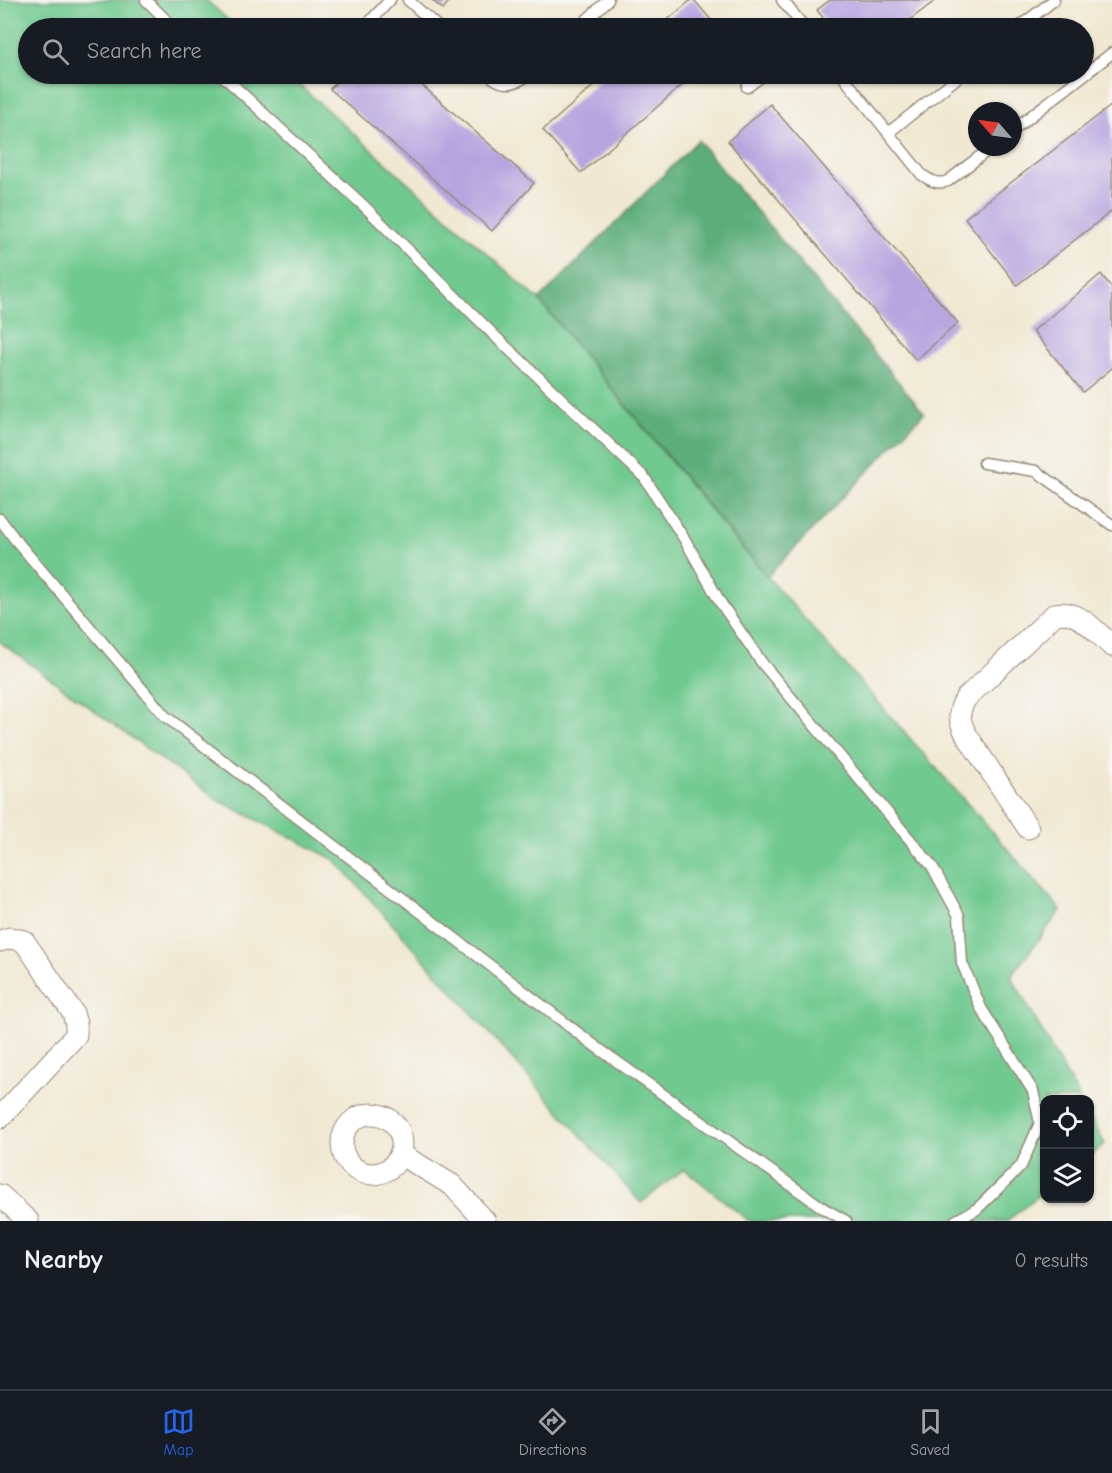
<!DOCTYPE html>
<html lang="en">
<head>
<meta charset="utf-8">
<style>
	body { margin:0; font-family:"Comic Neue",sans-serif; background:#242831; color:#f1f3f6 }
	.controls { position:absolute; right:18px; bottom:18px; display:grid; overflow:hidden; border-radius:12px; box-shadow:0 2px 4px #0004 }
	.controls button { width:54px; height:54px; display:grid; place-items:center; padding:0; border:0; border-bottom:2px solid #363941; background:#171b24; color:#f1f3f6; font:30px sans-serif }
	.compass { position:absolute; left:968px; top:102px; width:54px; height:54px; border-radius:50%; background:#171b24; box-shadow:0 2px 4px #0004; rotate:298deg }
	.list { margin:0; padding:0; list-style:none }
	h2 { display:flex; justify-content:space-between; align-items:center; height:78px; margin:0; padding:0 24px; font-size:26px }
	h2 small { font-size:20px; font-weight:400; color:#9ea1a6 }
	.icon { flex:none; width:33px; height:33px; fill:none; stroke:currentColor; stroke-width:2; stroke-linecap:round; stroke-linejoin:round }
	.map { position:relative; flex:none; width:1112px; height:1221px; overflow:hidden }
	.search { position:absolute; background:#171b24; box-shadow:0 2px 4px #0004; left:18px; right:18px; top:18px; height:66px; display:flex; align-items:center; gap:15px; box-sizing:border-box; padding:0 21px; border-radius:33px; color:#9ea1a6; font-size:22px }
	.sheet { height:168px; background:#171b24 }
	nav { display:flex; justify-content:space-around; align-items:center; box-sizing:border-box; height:84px; border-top:2px solid #363941; background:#171b24; font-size:16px; color:#9ea1a6 }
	nav a { display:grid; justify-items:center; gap:3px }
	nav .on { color:#2563eb }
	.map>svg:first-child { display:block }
</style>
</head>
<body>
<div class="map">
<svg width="1112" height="1221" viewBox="0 0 1112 1221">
	<rect width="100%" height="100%" fill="#f6f6f2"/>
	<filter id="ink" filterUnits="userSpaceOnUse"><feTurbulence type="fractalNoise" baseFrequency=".0167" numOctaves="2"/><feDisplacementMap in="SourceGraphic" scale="12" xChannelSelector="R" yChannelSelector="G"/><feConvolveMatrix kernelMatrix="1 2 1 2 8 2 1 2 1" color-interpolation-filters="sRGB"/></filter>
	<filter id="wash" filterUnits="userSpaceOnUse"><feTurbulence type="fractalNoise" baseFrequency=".008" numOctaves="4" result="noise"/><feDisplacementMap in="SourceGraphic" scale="24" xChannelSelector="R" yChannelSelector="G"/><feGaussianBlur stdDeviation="1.35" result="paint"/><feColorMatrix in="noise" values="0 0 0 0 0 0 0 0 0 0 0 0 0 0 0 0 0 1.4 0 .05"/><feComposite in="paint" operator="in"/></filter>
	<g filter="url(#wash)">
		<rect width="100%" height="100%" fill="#f0e8d2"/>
		<g fill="#6fc98f" stroke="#557a56" stroke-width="1.5">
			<path d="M0,0H206L237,28H28V74H287L539,300L730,534L1061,910L1011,976L1080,1099L1044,1100V1191L1007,1221H749L684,1169L641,1203L335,860L216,799L0,642Z"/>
			<path d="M1090,1117L1105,1144L1090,1156Z"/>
		</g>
		<path fill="#5bad7a" stroke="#4b6c4c" stroke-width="1.5" d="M698,140L924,413L767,577L539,300Z"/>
		<g id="blocks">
			<g fill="#b6a4df">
				<path d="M432,0H450L443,9Z"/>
				<path d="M691,0H694L718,28H658Z"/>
				<path d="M830,0H936L899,28H831L817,10Z"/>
				<path d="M344,74H409L534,183L492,231L330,89Z"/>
				<path d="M607,74H695L581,173L543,130Z"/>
				<path d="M770,104L958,323L916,360L728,141Z"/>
				<path d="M1112,105V211L1017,285L965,218Z"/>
				<path d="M1101,274L1112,288V368L1083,392L1033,331Z"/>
			</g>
		</g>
	</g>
	<g filter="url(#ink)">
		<use href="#blocks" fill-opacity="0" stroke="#968978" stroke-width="1.5"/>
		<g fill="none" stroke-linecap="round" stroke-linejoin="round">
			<defs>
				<g id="service">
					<path d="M146,0L174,28"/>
					<path d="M408,0L439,28"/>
					<path d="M782,0L805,28"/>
					<path d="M364,28L390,0"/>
					<path d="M578,28L608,0"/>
					<path d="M1018,28L1054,0"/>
					<path d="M221,74L364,206L499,340L644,477L685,540L720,602L762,663L932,866L959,916L962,963L981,1008L1033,1091L1040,1123L1021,1166L977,1209L955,1221"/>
					<path d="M488,74C501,86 515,86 529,74"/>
					<path d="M841,74L922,175C932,181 937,185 948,181L992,147"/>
					<path d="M747,87L765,74"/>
					<path d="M1013,130L1112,53"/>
					<path d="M888,133L962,74"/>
					<path d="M984,463L1036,471L1112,525"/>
					<path d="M0,519L14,538L165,716L595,1046L823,1208L846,1221"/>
				</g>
				<g id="minor">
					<path d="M1028,828L966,734C959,720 957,712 966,698L1055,614C1079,609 1095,631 1112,646"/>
					<path d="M0,941L10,938L24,941L73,1013L76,1024V1035L0,1118"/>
					<circle cx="372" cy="1144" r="30"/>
					<path d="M400,1154L452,1185L485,1221"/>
					<path d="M0,1195L28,1221"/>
				</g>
			</defs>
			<use href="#service" stroke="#968978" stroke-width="13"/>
			<use href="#minor" stroke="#968978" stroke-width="23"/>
			<use href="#service" stroke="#fff" stroke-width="10"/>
			<use href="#minor" stroke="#fff" stroke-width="21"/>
		</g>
	</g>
</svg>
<div class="controls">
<button><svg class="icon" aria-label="locate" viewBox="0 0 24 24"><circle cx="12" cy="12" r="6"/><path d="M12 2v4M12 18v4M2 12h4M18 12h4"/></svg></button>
<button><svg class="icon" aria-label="layers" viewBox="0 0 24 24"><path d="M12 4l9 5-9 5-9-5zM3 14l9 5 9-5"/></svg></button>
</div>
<svg class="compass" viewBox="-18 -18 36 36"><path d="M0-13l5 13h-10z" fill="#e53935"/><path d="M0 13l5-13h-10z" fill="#9ea1a6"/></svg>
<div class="search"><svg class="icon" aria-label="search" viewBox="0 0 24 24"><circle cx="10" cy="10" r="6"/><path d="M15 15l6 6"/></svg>Search here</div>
</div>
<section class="sheet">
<h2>Nearby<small>0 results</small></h2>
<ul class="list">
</ul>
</section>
<nav>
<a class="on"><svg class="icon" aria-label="map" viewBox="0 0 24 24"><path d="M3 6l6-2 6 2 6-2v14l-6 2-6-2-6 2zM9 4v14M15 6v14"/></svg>Map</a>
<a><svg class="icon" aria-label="directions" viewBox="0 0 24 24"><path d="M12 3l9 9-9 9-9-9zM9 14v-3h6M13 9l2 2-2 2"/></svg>Directions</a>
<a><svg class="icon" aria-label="saved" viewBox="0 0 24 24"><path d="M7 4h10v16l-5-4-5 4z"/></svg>Saved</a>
</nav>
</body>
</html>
